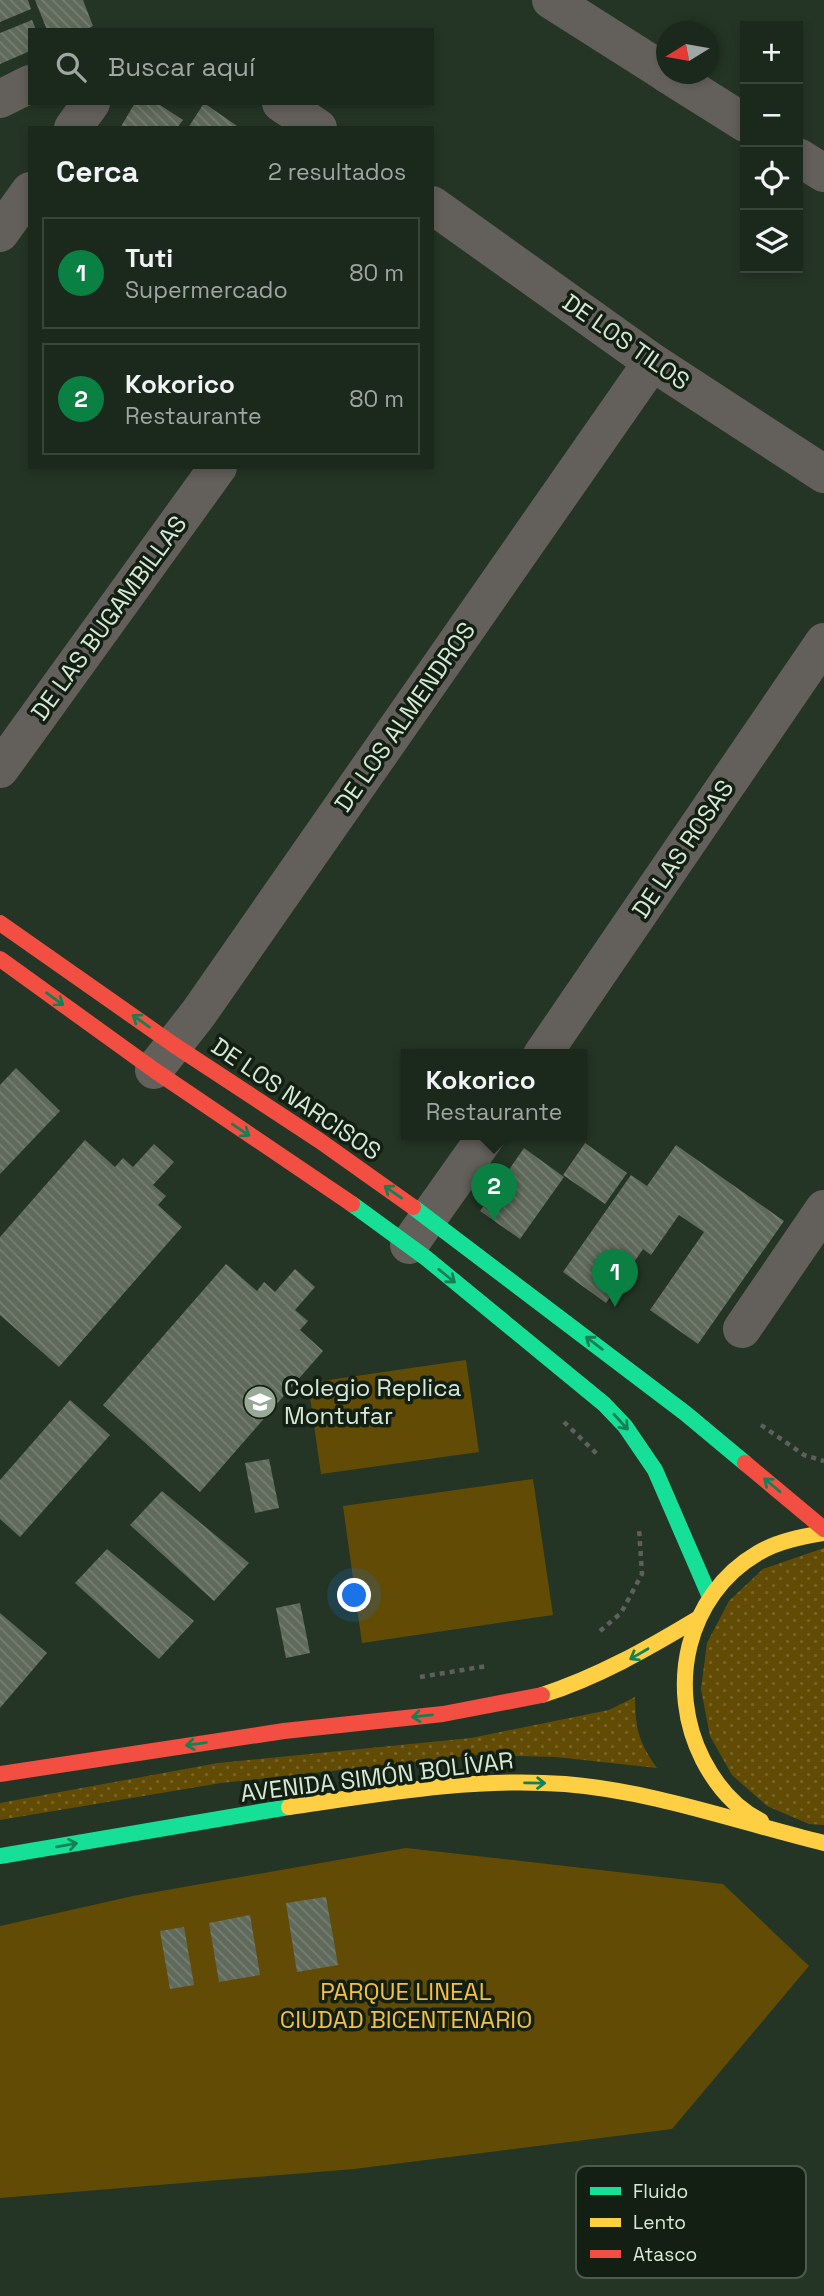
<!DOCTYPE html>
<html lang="es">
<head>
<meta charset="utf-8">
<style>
	body { margin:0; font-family:"Space Grotesk",sans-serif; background:#243025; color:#f1f3f6 }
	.controls { position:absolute; right:21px; top:21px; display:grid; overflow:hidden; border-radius:0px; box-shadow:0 4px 10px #0003 }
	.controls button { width:63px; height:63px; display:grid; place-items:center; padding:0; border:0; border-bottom:2px solid #39443b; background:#1b281c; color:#f1f3f6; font:35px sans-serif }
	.compass { position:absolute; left:656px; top:21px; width:63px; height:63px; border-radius:50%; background:#1b281c; box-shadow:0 4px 10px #0003; rotate:259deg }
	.you { position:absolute; left:355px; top:1596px; width:24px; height:24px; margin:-18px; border:5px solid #fff; border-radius:50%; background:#1a73e8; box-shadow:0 0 0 10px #1a73e833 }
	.badge { display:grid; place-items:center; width:46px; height:46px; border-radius:50%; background:#0b8043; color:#fff; font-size:23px; font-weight:700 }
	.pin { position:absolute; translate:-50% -58px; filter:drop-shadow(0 2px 4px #0008) }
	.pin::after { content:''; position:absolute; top:37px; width:24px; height:21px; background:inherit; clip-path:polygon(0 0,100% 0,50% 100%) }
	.popup { position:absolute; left:401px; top:1049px; width:186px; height:91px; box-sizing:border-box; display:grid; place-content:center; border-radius:0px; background:#1b281c; filter:drop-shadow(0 2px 5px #0005); font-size:23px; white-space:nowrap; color:#a0a6a3 }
	.popup b { font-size:26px; color:#f1f3f6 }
	.popup::after { content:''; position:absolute; left:50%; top:100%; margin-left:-14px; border:14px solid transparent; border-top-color:#1b281c }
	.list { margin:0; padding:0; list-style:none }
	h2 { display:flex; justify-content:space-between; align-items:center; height:91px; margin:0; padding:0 28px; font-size:30px }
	h2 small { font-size:23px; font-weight:400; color:#a0a6a3 }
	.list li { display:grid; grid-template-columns:46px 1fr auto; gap:21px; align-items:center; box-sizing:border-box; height:112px; margin:0 14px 14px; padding:0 14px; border:2px solid #39443b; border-radius:0px }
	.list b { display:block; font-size:26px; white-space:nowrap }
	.list p { margin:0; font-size:23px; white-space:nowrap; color:#a0a6a3 }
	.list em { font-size:23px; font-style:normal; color:#a0a6a3 }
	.icon { flex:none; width:38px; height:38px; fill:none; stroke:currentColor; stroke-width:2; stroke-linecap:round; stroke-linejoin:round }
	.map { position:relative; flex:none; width:824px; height:2296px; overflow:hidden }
	.search { position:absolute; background:#1b281c; box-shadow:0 4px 10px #0003; left:28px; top:28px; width:406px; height:77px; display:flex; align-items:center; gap:18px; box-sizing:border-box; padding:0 24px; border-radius:0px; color:#a0a6a3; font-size:26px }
	.panel { position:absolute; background:#1b281c; box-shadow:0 4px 10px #0003; left:28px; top:126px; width:406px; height:343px; border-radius:0px }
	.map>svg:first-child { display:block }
</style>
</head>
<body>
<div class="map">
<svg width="824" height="2296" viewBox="0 0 824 2296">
	<defs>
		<pattern id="grass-dots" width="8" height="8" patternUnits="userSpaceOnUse" patternTransform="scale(1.75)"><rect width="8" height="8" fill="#624c05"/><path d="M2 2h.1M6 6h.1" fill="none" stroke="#786629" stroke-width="1.8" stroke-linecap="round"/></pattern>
		<pattern id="building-back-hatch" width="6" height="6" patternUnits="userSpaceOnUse" patternTransform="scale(1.75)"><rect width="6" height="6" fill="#606a5b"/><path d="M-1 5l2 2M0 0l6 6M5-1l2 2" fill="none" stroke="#767f72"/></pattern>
	</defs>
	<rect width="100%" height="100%" fill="#243525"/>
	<g fill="url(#grass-dots)">
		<path d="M824,1548V1825L809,1824L767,1806L732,1775L710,1736L701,1689L707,1643L729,1601L763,1569Z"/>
		<path d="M635,1697C635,1728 639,1743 657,1768L556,1757L477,1755L221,1783L0,1820V1803L218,1763L471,1738L609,1710Z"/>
	</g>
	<g fill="#624c05">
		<path d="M466,1360L479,1452L321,1474L308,1383Z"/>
		<path d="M533,1479L553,1615L362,1643L343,1506Z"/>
		<path d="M406,1848L723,1884L809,1966L672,2129L354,2169L0,2198V1926L133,1896Z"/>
	</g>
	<g fill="url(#building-back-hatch)">
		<path d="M0,0H28L31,9L0,22Z"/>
		<path d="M35,0H83L93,26L85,30H47Z"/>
		<path d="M32,20L36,30H30V51L0,64V33Z"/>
		<path d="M135,103H157L183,120L177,128H120Z"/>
		<path d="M204,103L240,128H188Z"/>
		<path d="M16,1068L60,1111L0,1174V1085Z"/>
		<path d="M85,1140L115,1167L123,1158L133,1167L154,1144L174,1162L153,1185L166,1196L158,1205L182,1227L59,1367L0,1315V1237Z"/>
		<path d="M585,1143L627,1173L605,1204L563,1175Z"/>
		<path d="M676,1145L784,1221L698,1344L650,1310L704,1232L679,1215L651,1255L643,1249L606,1303L563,1272L631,1175L647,1186Z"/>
		<path d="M524,1148L564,1177L520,1239L480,1211Z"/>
		<path d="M226,1264L257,1291L264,1282L275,1292L295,1269L315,1287L295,1310L308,1321L300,1330L323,1351L200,1492L103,1405Z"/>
		<path d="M70,1400L110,1435L20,1537L0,1519V1480Z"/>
		<path d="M269,1459L279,1508L255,1513L245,1463Z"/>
		<path d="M162,1491L249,1563L214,1601L130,1525Z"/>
		<path d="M107,1549L194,1621L159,1659L75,1583Z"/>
		<path d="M300,1603L310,1653L286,1658L276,1608Z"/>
		<path d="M0,1613L47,1653L0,1708Z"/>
		<path d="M326,1897L338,1965L297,1972L286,1903Z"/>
		<path d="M250,1915L260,1975L219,1982L209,1923Z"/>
		<path d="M184,1927L194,1985L170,1989L160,1931Z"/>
	</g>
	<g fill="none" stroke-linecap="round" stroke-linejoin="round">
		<g stroke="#5f605b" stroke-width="4.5" stroke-dasharray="5 5" stroke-linecap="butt">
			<path d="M564,1422L598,1455"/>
			<path d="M761,1425L804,1455L824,1461"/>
			<path d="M600,1631L621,1613L642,1574L639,1528"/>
			<path d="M420,1677L487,1666"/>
		</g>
		<g stroke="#635f5b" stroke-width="38">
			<path d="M551,0L666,73"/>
			<path d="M667,74L745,123"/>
			<path d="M0,99L30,84"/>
			<path d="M281,103L318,128"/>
			<path d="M73,128L91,103"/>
			<path d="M798,157L824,173"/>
			<path d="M432,205L652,362L824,474"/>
			<path d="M0,233L30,191"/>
			<path d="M0,769L218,467"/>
			<path d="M542,1055L824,642"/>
			<path d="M154,1070L198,1014L652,362"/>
			<path d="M409,1245L487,1135"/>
			<path d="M742,1329L824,1209"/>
		</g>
		<g stroke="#16e098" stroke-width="16">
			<path d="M352,1204L426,1258L604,1404L625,1426L655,1470L710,1597"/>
			<path d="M413,1207L685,1413L745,1463"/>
			<path d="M0,1856L289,1807"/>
		</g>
		<g stroke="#ffcf43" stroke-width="16">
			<path d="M542,1695C598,1677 647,1649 697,1619"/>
			<path d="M289,1807C379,1794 473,1777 565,1784C653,1791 738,1822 824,1843"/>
			<path d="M761,1821C735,1808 716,1785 703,1760C666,1688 686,1595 758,1553C778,1541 801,1537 824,1533"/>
		</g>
		<g stroke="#f24e42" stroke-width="16">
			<path d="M0,923L174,1045L320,1141L413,1207"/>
			<path d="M0,959L154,1070L352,1204"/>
			<path d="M745,1463L824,1529"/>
			<path d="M0,1774L284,1731L443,1714L542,1695"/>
		</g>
	</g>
	<defs><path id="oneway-shaft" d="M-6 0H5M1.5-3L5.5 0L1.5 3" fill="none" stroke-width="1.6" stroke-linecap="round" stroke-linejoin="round" transform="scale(1.75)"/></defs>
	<g stroke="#148055">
		<use href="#oneway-shaft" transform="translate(55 999) rotate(36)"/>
		<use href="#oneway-shaft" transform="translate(141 1021) rotate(-145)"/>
		<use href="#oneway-shaft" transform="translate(241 1130) rotate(34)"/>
		<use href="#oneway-shaft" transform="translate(393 1192) rotate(-145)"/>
		<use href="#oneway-shaft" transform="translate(447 1276) rotate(39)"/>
		<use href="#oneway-shaft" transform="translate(594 1343) rotate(-143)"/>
		<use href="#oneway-shaft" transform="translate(621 1422) rotate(48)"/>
		<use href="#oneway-shaft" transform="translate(772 1485) rotate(-140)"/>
		<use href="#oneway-shaft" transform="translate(639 1654) rotate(150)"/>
		<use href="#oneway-shaft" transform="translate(422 1716) rotate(174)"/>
		<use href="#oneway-shaft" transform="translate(196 1744) rotate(172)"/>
		<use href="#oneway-shaft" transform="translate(535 1783) rotate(1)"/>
		<use href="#oneway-shaft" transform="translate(67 1845) rotate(-10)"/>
	</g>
	<defs>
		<symbol id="university-disc" viewBox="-11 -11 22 22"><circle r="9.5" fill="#98a998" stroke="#121f12"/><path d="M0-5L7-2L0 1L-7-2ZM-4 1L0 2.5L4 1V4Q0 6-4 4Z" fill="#fff"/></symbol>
	</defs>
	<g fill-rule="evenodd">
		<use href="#university-disc" x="241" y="1383" width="38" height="38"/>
	</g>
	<g text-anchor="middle" stroke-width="7" stroke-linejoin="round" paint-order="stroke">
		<g font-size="24" fill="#d6e8d6" stroke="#121f12">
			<text transform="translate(626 342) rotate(35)" y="8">DE LOS TILOS</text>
			<text transform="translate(109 618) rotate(-54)" y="8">DE LAS BUGAMBILLAS</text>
			<text transform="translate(405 717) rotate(-55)" y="8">DE LOS ALMENDROS</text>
			<text transform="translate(683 849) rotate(-56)" y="8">DE LAS ROSAS</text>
			<text transform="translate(296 1099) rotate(34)" y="8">DE LOS NARCISOS</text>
			<text transform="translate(377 1777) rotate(-7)" y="8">AVENIDA SIMÓN BOLÍVAR</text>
		</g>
		<g font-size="24" fill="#d6e8d6" stroke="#121f12" text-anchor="start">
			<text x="284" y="1396">Colegio Replica<tspan x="284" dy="28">Montufar</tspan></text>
		</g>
		<g font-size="24" fill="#f4c043" stroke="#121f12">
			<text x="406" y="2000">PARQUE LINEAL<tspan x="406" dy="28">CIUDAD BICENTENARIO</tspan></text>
		</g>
	</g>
	<rect x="576" y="2166" width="230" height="112" rx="10" fill="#121f12" stroke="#4d5b4d" stroke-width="2"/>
	<rect x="590" y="2187" width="31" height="8" fill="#16e098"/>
	<rect x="590" y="2218" width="31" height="9" fill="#ffcf43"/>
	<rect x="590" y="2250" width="31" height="8" fill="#f24e42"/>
	<g font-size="19" fill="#d6e8d6">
		<text x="633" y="2198">Fluido</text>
		<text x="633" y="2229">Lento</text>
		<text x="633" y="2261">Atasco</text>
	</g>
</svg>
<div class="controls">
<button>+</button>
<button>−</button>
<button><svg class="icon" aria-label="locate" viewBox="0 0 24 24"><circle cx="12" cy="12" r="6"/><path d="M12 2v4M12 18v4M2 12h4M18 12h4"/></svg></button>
<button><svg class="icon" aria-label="layers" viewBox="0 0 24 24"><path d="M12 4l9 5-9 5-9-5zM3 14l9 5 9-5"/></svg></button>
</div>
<svg class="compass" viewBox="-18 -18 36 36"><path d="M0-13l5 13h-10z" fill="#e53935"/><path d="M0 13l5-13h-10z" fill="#a0a6a3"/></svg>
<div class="you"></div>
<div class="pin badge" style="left:615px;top:1307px">1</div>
<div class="pin badge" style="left:494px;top:1221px">2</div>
<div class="popup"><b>Kokorico</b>Restaurante</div>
<div class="search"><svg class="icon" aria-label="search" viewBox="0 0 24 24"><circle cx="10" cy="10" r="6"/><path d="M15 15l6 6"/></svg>Buscar aquí</div>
<section class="panel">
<h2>Cerca<small>2 resultados</small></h2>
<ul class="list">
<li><span class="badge">1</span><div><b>Tuti</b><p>Supermercado</p></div><em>80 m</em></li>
<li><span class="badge">2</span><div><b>Kokorico</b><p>Restaurante</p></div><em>80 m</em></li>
</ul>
</section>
</div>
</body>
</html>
